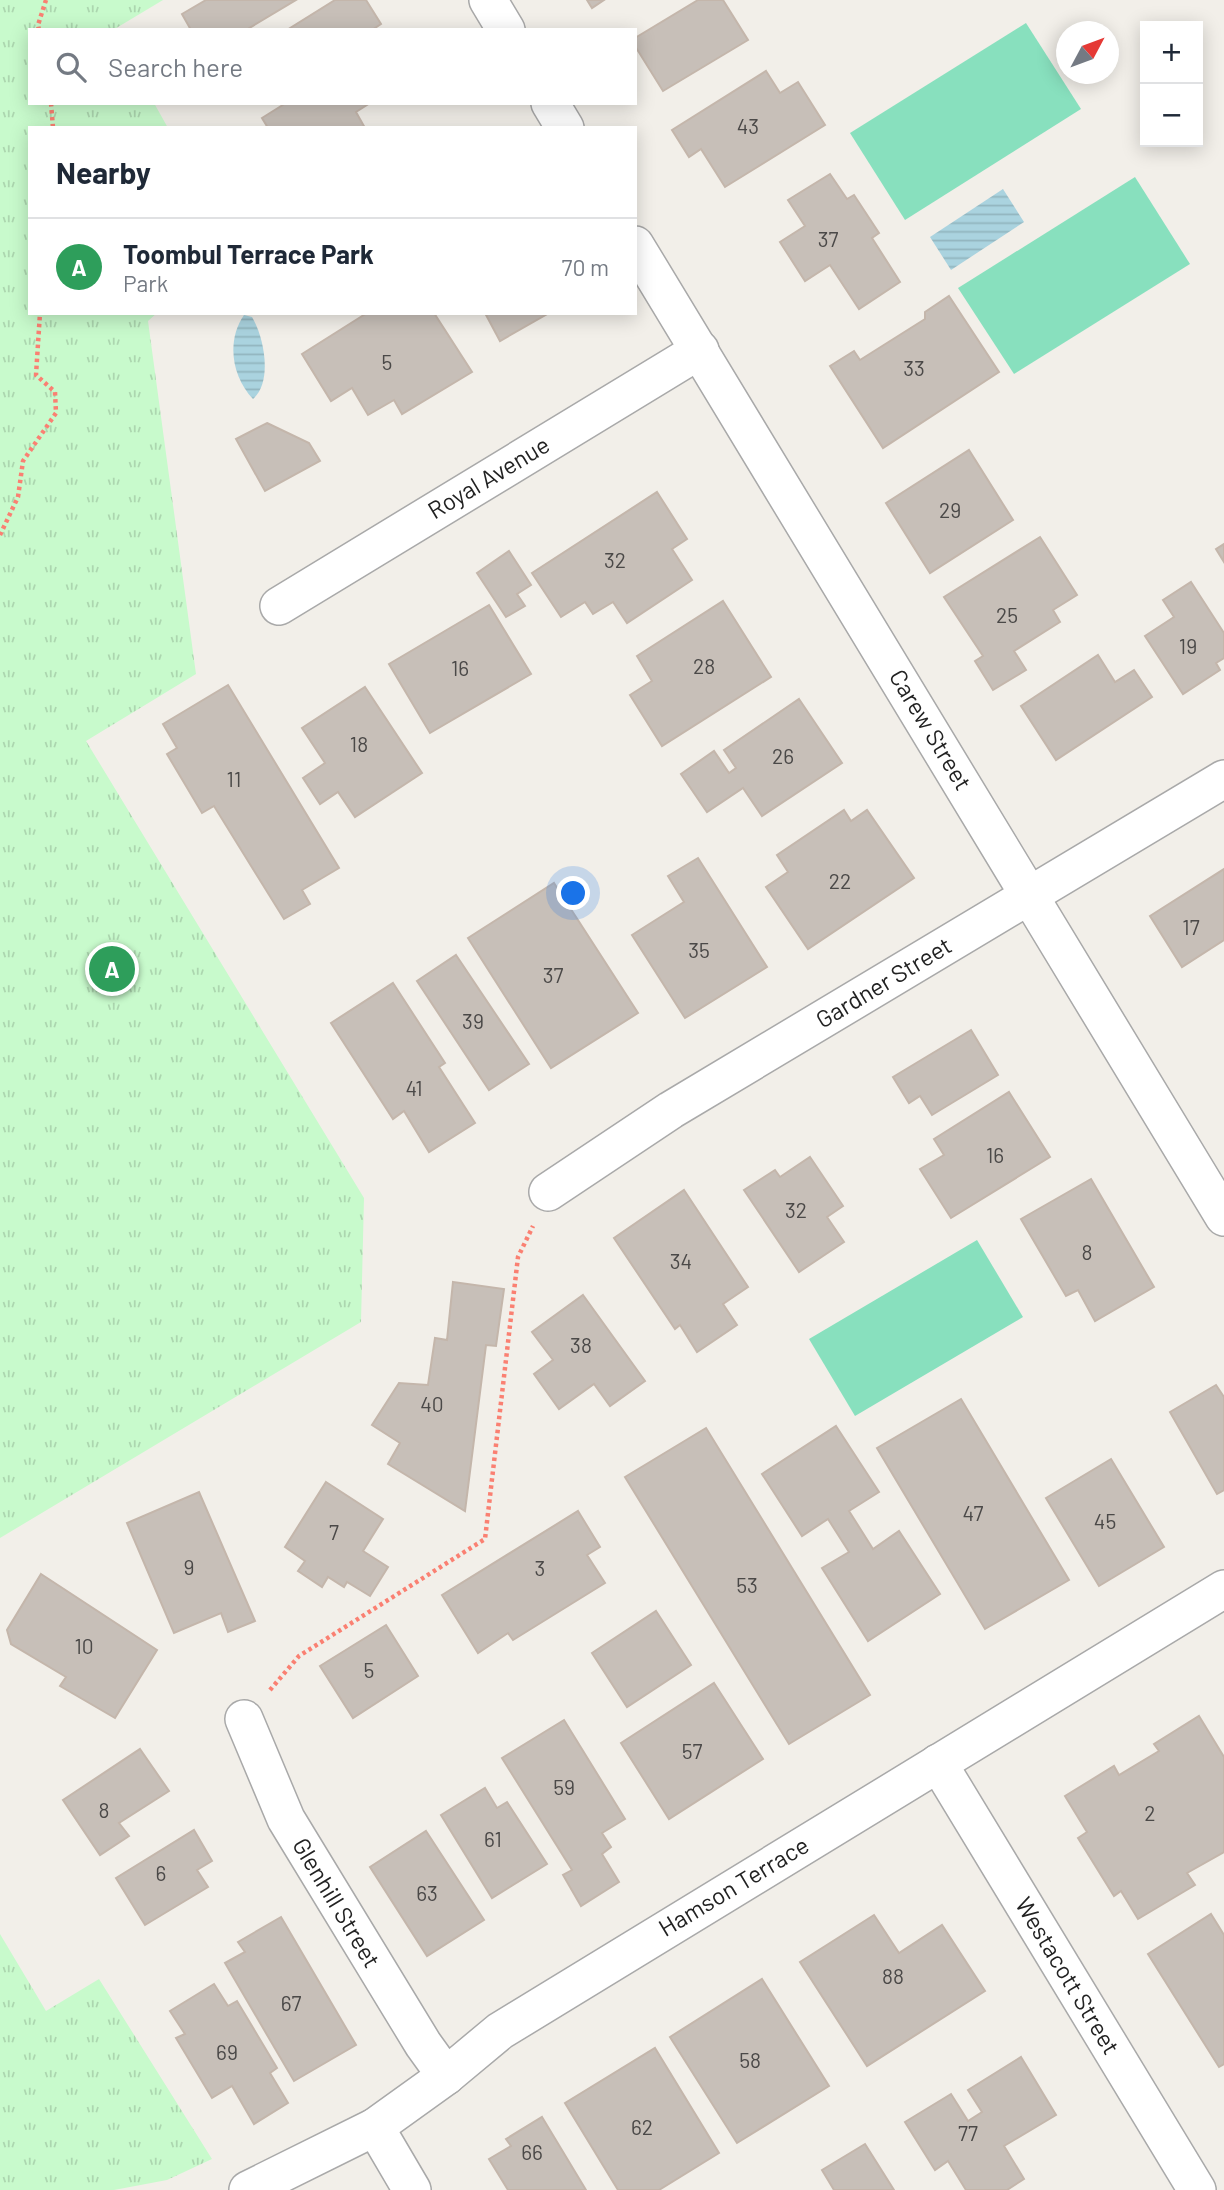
<!DOCTYPE html>
<html lang="en">
<head>
<meta charset="utf-8">
<style>
	body { margin:0; font-family:Barlow,sans-serif; background:#f2f2f3; color:#1f2937 }
	.controls { position:absolute; right:21px; top:21px; display:grid; overflow:hidden; border-radius:0px; box-shadow:0 4px 18px #0003 }
	.controls button { width:63px; height:63px; display:grid; place-items:center; padding:0; border:0; border-bottom:2px solid #e0e1e3; background:#fff; color:#1f2937; font:35px sans-serif }
	.compass { position:absolute; left:1056px; top:21px; width:63px; height:63px; border-radius:50%; background:#fff; box-shadow:0 4px 18px #0003; rotate:49deg }
	.you { position:absolute; left:574px; top:894px; width:24px; height:24px; margin:-18px; border:5px solid #fff; border-radius:50%; background:#1a73e8; box-shadow:0 0 0 10px #1a73e833 }
	.badge { display:grid; place-items:center; width:46px; height:46px; border-radius:50%; background:#0b8043; color:#fff; font-size:23px; font-weight:700 }
	.pin { position:absolute; translate:-50% -50%; border:4px solid #fff; box-shadow:0 2px 7px #0006 }
	.list { margin:0; padding:0; list-style:none }
	h2 { display:flex; justify-content:space-between; align-items:center; height:91px; margin:0; padding:0 28px; font-size:30px }
	h2 small { font-size:23px; font-weight:400; color:#747a83 }
	.list li { display:grid; grid-template-columns:46px 1fr auto; gap:21px; align-items:center; box-sizing:border-box; height:98px; padding:0 28px; border-top:2px solid #e0e1e3 }
	.list b { display:block; font-size:26px; white-space:nowrap }
	.list p { margin:0; font-size:23px; white-space:nowrap; color:#747a83 }
	.list em { font-size:23px; font-style:normal; color:#747a83 }
	.icon { flex:none; width:38px; height:38px; fill:none; stroke:currentColor; stroke-width:2; stroke-linecap:round; stroke-linejoin:round }
	.map { position:relative; flex:none; width:1224px; height:2190px; overflow:hidden }
	.search { position:absolute; background:#fff; box-shadow:0 4px 18px #0003; left:28px; top:28px; width:609px; height:77px; display:flex; align-items:center; gap:18px; box-sizing:border-box; padding:0 24px; border-radius:0px; color:#747a83; font-size:26px }
	.panel { position:absolute; background:#fff; box-shadow:0 4px 18px #0003; left:28px; top:126px; width:609px; height:189px; border-radius:0px }
	.map>svg:first-child { display:block }
</style>
</head>
<body>
<div class="map">
<svg width="1224" height="2190" viewBox="0 0 1224 2190">
	<defs>
		<pattern id="park-tufts" width="24" height="20" patternUnits="userSpaceOnUse" patternTransform="scale(1.75)"><rect width="24" height="20" fill="#c8facc"/><path d="M3 7l-1-3M5 7V3M7 7l1-3M15 17l-1-3M17 17v-4M19 17l1-3" fill="none" stroke="#acd6af"/></pattern>
		<pattern id="water-rules" width="6" height="5" patternUnits="userSpaceOnUse" patternTransform="scale(1.75)"><rect width="6" height="5" fill="#aad3df"/><path d="M0 2.5h6" fill="none" stroke="#92b5bf"/></pattern>
	</defs>
	<rect width="100%" height="100%" fill="#f2efe9"/>
	<g fill="url(#park-tufts)">
		<path d="M0,0H163L113,30H30V103H154L168,128H30V313H157L148,321L196,674L86,741L364,1198L361,1322L0,1538Z"/>
		<path d="M0,1934L46,2011L99,1979L212,2159L167,2180L114,2190H0Z"/>
	</g>
	<g fill="#88e0be">
		<path d="M1026,23L1081,109L905,220L850,133Z"/>
		<path d="M1135,177L1190,264L1014,374L958,288Z"/>
		<path d="M977,1240L1023,1317L855,1416L809,1339Z"/>
	</g>
	<g fill="url(#water-rules)">
		<path d="M1003,189L1024,222L951,270L930,237Z"/>
		<path d="M244,315L252,317C264,337 273,382 253,399C232,377 226,341 244,315Z"/>
	</g>
	<g fill="#c7bfb8" stroke="#c4b6ab" stroke-width="2">
		<path d="M206,0H296L246,30H191L182,14Z"/>
		<path d="M335,0H366L381,24L372,30H287Z"/>
		<path d="M587,0H604L592,8Z"/>
		<path d="M698,0H723L748,40L663,91L635,46V38Z"/>
		<path d="M766,71L780,93L798,82L825,125L725,187L701,149L689,157L672,130Z"/>
		<path d="M286,103H370L356,112L365,128H268L262,118Z"/>
		<path d="M830,174L847,199L854,195L879,233L872,238L900,282L859,309L830,265L805,281L780,242L805,226L788,200Z"/>
		<path d="M949,296L999,372L883,448L830,366L854,351L860,360L925,319V312Z"/>
		<path d="M367,313H434L472,372L402,414L394,400L368,415L352,388L331,401L302,354Z"/>
		<path d="M485,313H549L500,341Z"/>
		<path d="M267,423L309,443L320,461L265,491L236,439Z"/>
		<path d="M969,450L1013,520L930,573L886,503Z"/>
		<path d="M657,492L687,539L672,549L692,580L627,623L613,602L593,614L585,602L561,617L532,573Z"/>
		<path d="M1040,537L1077,595L1053,610L1060,622L1014,651L1026,670L993,690L975,661L983,656L944,597Z"/>
		<path d="M1224,544V562L1216,549Z"/>
		<path d="M509,551L531,585L517,594L525,606L506,617L477,573Z"/>
		<path d="M1191,582L1224,633V658L1216,663L1220,670L1183,694L1145,636L1174,617L1163,600Z"/>
		<path d="M723,601L771,677L662,746L630,695L652,681L637,656Z"/>
		<path d="M489,605L531,674L430,733L389,664Z"/>
		<path d="M1098,655L1115,682L1134,670L1152,697L1056,760L1021,706Z"/>
		<path d="M228,685L339,868L302,890L310,904L284,919L214,806L202,813L167,754L177,748L163,724Z"/>
		<path d="M365,687L422,773L355,817L338,792L320,804L303,778L325,763L302,728Z"/>
		<path d="M799,699L842,763L762,816L743,788L707,812L681,774L714,751L729,773L736,768L724,750Z"/>
		<path d="M844,810L851,821L867,810L914,878L808,949L766,887L788,872L777,855Z"/>
		<path d="M698,858L767,967L685,1018L632,935L684,902L668,876Z"/>
		<path d="M1224,869V940L1182,967L1150,916Z"/>
		<path d="M554,883L638,1013L551,1068L468,938Z"/>
		<path d="M456,955L529,1064L489,1090L417,981Z"/>
		<path d="M393,983L445,1063L439,1067L475,1123L429,1152L404,1111L393,1119L331,1023Z"/>
		<path d="M971,1030L998,1075L932,1115L920,1096L909,1103L893,1077Z"/>
		<path d="M1009,1092L1050,1157L951,1218L920,1169L944,1155L934,1139Z"/>
		<path d="M810,1157L843,1206L827,1217L844,1242L799,1272L744,1190L775,1170L780,1177Z"/>
		<path d="M1091,1179L1154,1287L1095,1321L1078,1290L1066,1296L1021,1219Z"/>
		<path d="M684,1190L748,1287L723,1304L737,1325L697,1352L680,1325L675,1329L614,1238Z"/>
		<path d="M453,1282L504,1289L496,1346L486,1345L465,1511L388,1464L400,1443L372,1425L399,1383L428,1385L435,1338L447,1340Z"/>
		<path d="M583,1295L645,1381L610,1406L594,1384L559,1409L534,1374L553,1360L532,1332Z"/>
		<path d="M1216,1385L1224,1397V1490L1217,1494L1170,1412Z"/>
		<path d="M961,1399L1069,1580L985,1629L877,1448Z"/>
		<path d="M836,1426L879,1492L849,1511L873,1549L899,1531L940,1594L868,1641L822,1568L849,1552L828,1519L802,1536L762,1474Z"/>
		<path d="M706,1428L870,1695L789,1744L625,1477Z"/>
		<path d="M1111,1459L1164,1547L1099,1586L1046,1498Z"/>
		<path d="M326,1482L383,1519L363,1551L388,1567L370,1596L347,1582L344,1587L328,1577L322,1587L298,1571L305,1561L285,1547Z"/>
		<path d="M199,1492L255,1621L228,1632L221,1613L174,1633L127,1523Z"/>
		<path d="M578,1511L600,1547L587,1555L605,1583L513,1640L508,1633L478,1653L442,1595Z"/>
		<path d="M41,1574L157,1650L115,1718L60,1686L66,1677L11,1644L7,1630Z"/>
		<path d="M656,1611L691,1665L627,1707L592,1653Z"/>
		<path d="M386,1625L418,1676L353,1718L320,1666Z"/>
		<path d="M714,1683L763,1759L669,1819L621,1743Z"/>
		<path d="M1199,1716L1224,1757V1852L1187,1873L1195,1885L1138,1919L1121,1891L1114,1896L1078,1838L1087,1832L1065,1796L1114,1766L1119,1775L1159,1751L1154,1744Z"/>
		<path d="M564,1720L625,1819L602,1833L611,1847L602,1854L619,1882L581,1906L563,1875L572,1870L502,1758Z"/>
		<path d="M140,1749L169,1791L119,1823L129,1836L100,1855L63,1800Z"/>
		<path d="M485,1788L497,1808L507,1802L547,1864L492,1898L441,1815Z"/>
		<path d="M194,1830L212,1861L197,1870L208,1887L145,1925L116,1878Z"/>
		<path d="M426,1831L484,1920L427,1956L370,1867Z"/>
		<path d="M1211,1914L1224,1935V2064L1219,2067L1148,1954Z"/>
		<path d="M874,1915L899,1953L942,1925L985,1991L867,2066L800,1962Z"/>
		<path d="M281,1917L356,2045L294,2081L225,1963L245,1952L238,1942Z"/>
		<path d="M762,1979L829,2086L737,2143L670,2037Z"/>
		<path d="M214,1984L228,2006L237,2001L277,2068L270,2073L288,2103L254,2124L232,2086L212,2098L176,2038L185,2034L170,2011Z"/>
		<path d="M655,2048L719,2153L659,2190H618L565,2103Z"/>
		<path d="M1021,2057L1056,2115L1004,2146L1024,2179L1007,2190H966L948,2161L935,2170L905,2122L951,2094L968,2121L982,2112L968,2090Z"/>
		<path d="M542,2117L586,2190H508L489,2159L511,2146L506,2139Z"/>
		<path d="M865,2144L894,2190H834L822,2170Z"/>
	</g>
	<g fill="none" stroke-linecap="round" stroke-linejoin="round">
		<defs>
			<g id="minor">
				<path d="M488,0L506,30"/>
				<path d="M550,103L565,128"/>
				<path d="M635,245L1224,1217"/>
				<path d="M279,606L700,350"/>
				<path d="M548,1192L671,1110L1224,779"/>
				<path d="M244,1719L286,1819L423,2044L446,2076"/>
				<path d="M938,1763L1197,2190"/>
				<path d="M375,2127L412,2190"/>
				<path d="M248,2190L375,2127L446,2076L500,2031L1224,1589"/>
			</g>
		</defs>
		<use href="#minor" stroke="#a9a9a9" stroke-width="40"/>
		<g stroke="#fa8072" stroke-width="4.5" stroke-dasharray="3.5 3.5" stroke-linecap="butt">
			<path d="M39,30L38,25L46,0"/>
			<path d="M51,103L53,128"/>
			<path d="M0,535L18,497L23,461L56,413L55,392L36,375L40,313"/>
			<path d="M270,1690L299,1656L485,1539L518,1257L533,1226"/>
		</g>
		<use href="#minor" stroke="#fff" stroke-width="37"/>
	</g>
	<g text-anchor="middle" stroke-width="7" stroke-linejoin="round" paint-order="stroke">
		<g font-size="21" fill="#4b4948">
			<text x="748" y="134">43</text>
			<text x="828" y="247">37</text>
			<text x="387" y="370">5</text>
			<text x="914" y="376">33</text>
			<text x="950" y="518">29</text>
			<text x="615" y="568">32</text>
			<text x="1007" y="623">25</text>
			<text x="1188" y="654">19</text>
			<text x="704" y="674">28</text>
			<text x="460" y="676">16</text>
			<text x="359" y="752">18</text>
			<text x="783" y="764">26</text>
			<text x="234" y="787">11</text>
			<text x="840" y="889">22</text>
			<text x="1191" y="935">17</text>
			<text x="699" y="958">35</text>
			<text x="553" y="983">37</text>
			<text x="473" y="1029">39</text>
			<text x="414" y="1096">41</text>
			<text x="995" y="1163">16</text>
			<text x="796" y="1218">32</text>
			<text x="1087" y="1260">8</text>
			<text x="681" y="1269">34</text>
			<text x="581" y="1353">38</text>
			<text x="432" y="1412">40</text>
			<text x="973" y="1521">47</text>
			<text x="1105" y="1529">45</text>
			<text x="334" y="1540">7</text>
			<text x="189" y="1575">9</text>
			<text x="540" y="1576">3</text>
			<text x="747" y="1593">53</text>
			<text x="84" y="1654">10</text>
			<text x="369" y="1678">5</text>
			<text x="692" y="1759">57</text>
			<text x="564" y="1795">59</text>
			<text x="104" y="1818">8</text>
			<text x="1150" y="1821">2</text>
			<text x="493" y="1847">61</text>
			<text x="161" y="1881">6</text>
			<text x="427" y="1901">63</text>
			<text x="893" y="1984">88</text>
			<text x="291" y="2011">67</text>
			<text x="227" y="2060">69</text>
			<text x="750" y="2068">58</text>
			<text x="642" y="2135">62</text>
			<text x="968" y="2141">77</text>
			<text x="532" y="2160">66</text>
		</g>
		<g font-size="24" fill="#222" stroke="#fff">
			<text transform="translate(489 478) rotate(-31)" y="8">Royal Avenue</text>
			<text transform="translate(930 730) rotate(59)" y="8">Carew Street</text>
			<text transform="translate(884 983) rotate(-31)" y="8">Gardner Street</text>
			<text transform="translate(734 1887) rotate(-31)" y="8">Hamson Terrace</text>
			<text transform="translate(336 1903) rotate(59)" y="8">Glenhill Street</text>
			<text transform="translate(1067 1976) rotate(59)" y="8">Westacott Street</text>
		</g>
	</g>
</svg>
<div class="controls">
<button>+</button>
<button>−</button>
</div>
<svg class="compass" viewBox="-18 -18 36 36"><path d="M0-13l5 13h-10z" fill="#e53935"/><path d="M0 13l5-13h-10z" fill="#747a83"/></svg>
<div class="you"></div>
<div class="pin badge" style="left:112px;top:969px;background:#2e9e5b">A</div>
<div class="search"><svg class="icon" aria-label="search" viewBox="0 0 24 24"><circle cx="10" cy="10" r="6"/><path d="M15 15l6 6"/></svg>Search here</div>
<section class="panel">
<h2>Nearby<small></small></h2>
<ul class="list">
<li><span class="badge" style="background:#2e9e5b">A</span><div><b>Toombul Terrace Park</b><p>Park</p></div><em>70 m</em></li>
</ul>
</section>
</div>
</body>
</html>
